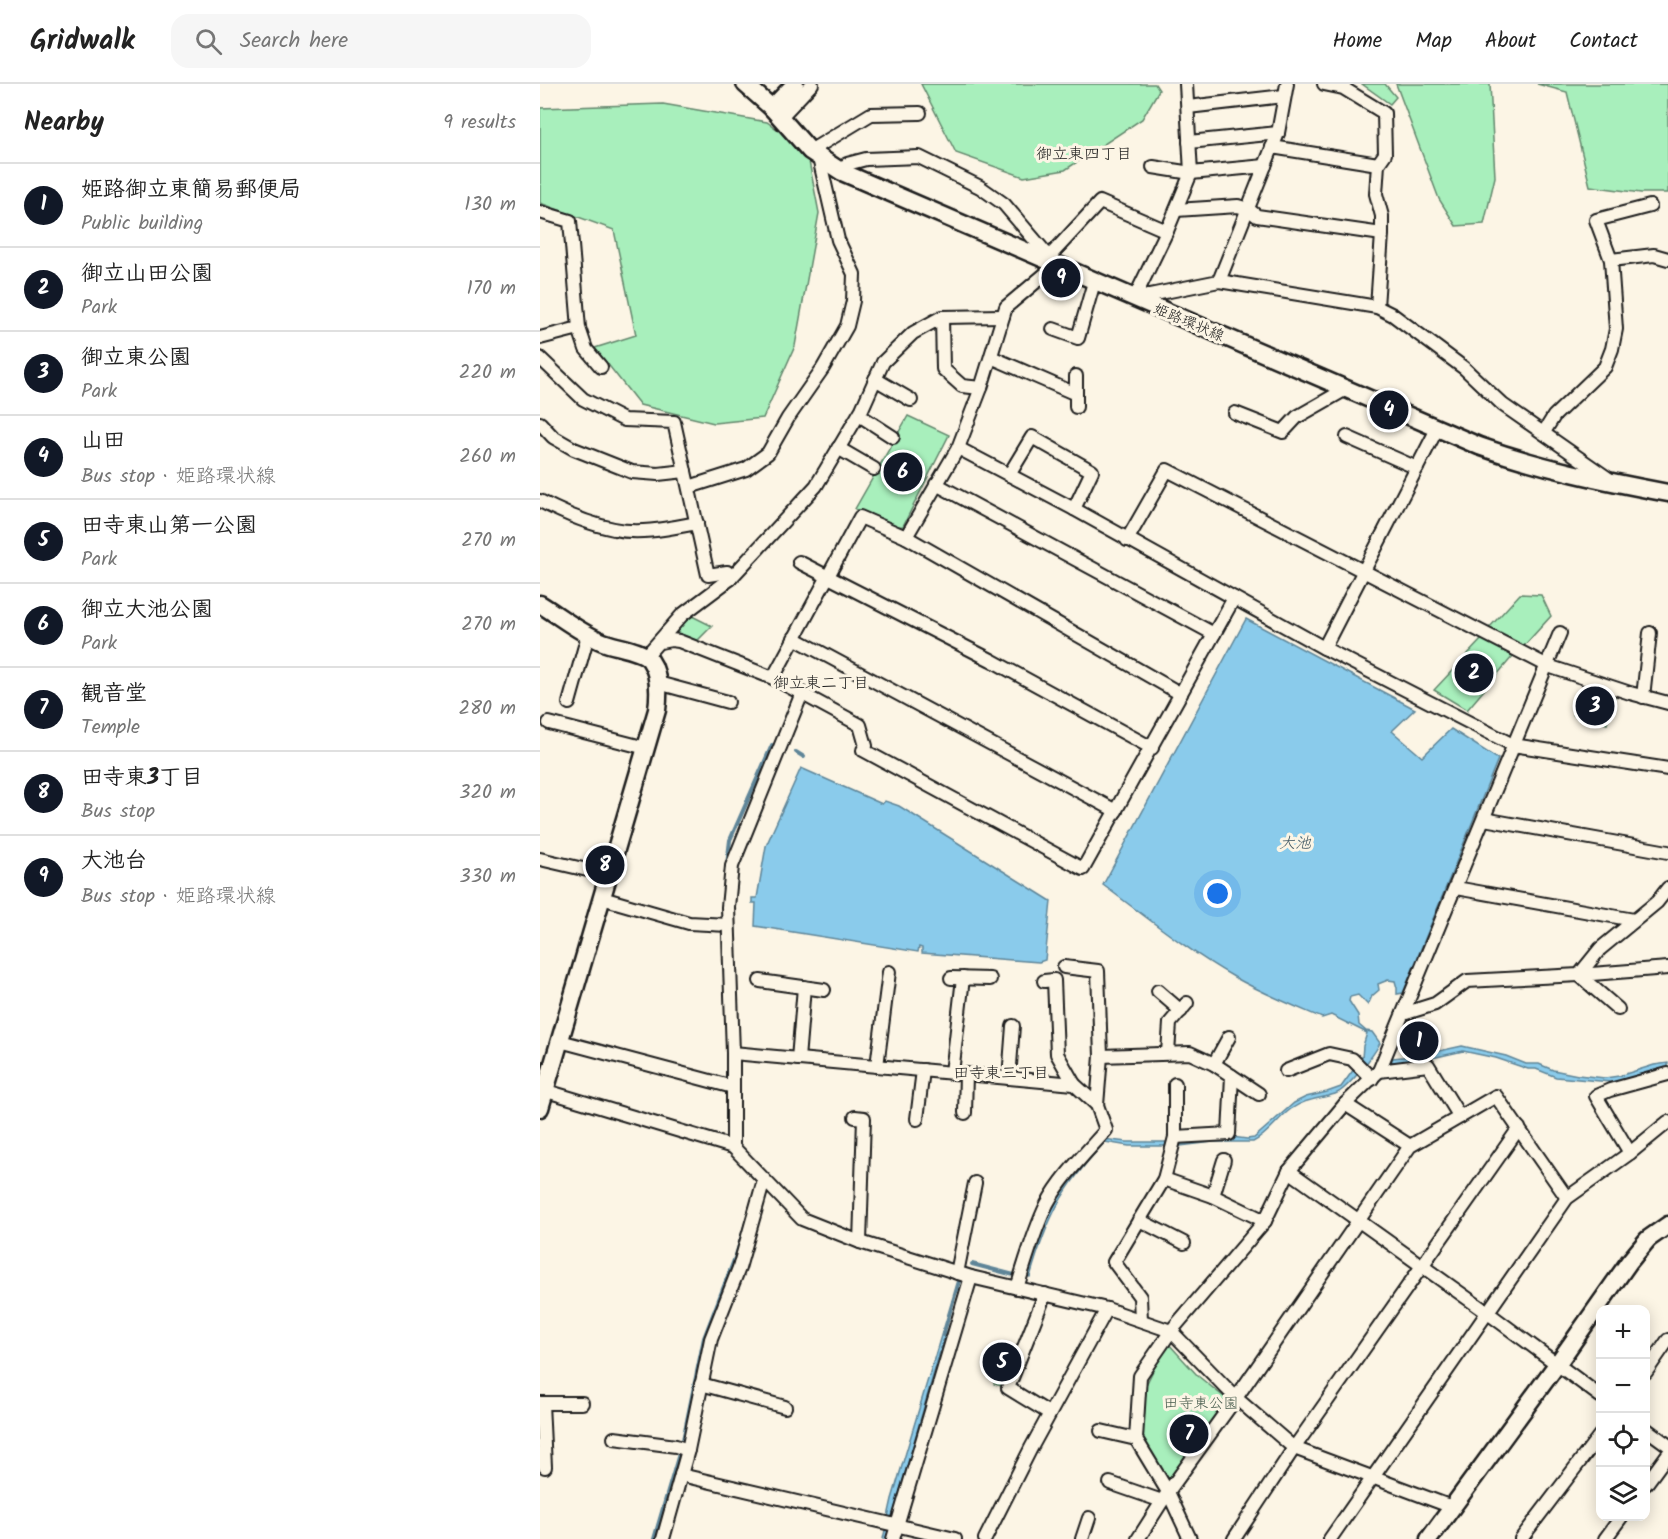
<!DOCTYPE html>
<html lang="en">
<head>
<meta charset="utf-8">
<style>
	body { margin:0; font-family:Kalam,"Klee One",sans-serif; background:#f6f6f6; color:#222 }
	.controls { position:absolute; right:18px; bottom:18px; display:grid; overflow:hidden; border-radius:12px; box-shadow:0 3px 15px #0003 }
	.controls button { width:54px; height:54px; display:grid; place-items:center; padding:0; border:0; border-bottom:2px solid #e0e0e0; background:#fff; color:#222; font:30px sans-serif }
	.you { position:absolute; left:678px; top:810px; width:21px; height:21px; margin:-15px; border:4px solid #fff; border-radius:50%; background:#1a73e8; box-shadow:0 0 0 9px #1a73e833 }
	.badge { display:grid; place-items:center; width:39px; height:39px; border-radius:50%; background:#111827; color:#fff; font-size:20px; font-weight:700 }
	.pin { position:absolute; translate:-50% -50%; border:3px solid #fff; box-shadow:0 2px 6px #0006 }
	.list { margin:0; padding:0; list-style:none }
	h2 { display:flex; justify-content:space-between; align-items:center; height:78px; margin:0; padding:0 24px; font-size:26px }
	h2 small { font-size:20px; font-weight:400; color:#767676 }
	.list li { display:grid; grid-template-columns:39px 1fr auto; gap:18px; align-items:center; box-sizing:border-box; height:84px; padding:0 24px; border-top:2px solid #e0e0e0 }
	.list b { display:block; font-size:22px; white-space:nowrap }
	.list p { margin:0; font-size:20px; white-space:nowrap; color:#767676 }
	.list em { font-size:20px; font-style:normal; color:#767676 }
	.icon { flex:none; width:33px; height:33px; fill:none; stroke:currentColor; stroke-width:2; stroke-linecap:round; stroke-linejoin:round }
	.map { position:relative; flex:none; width:1128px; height:1455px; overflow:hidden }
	header { display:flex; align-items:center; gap:36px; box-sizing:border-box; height:84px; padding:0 30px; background:#fff; border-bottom:2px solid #e0e0e0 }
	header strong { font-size:28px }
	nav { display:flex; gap:33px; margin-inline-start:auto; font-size:21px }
	.search { width:420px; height:54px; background:#f6f6f6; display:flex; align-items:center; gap:15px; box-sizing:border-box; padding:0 21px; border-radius:18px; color:#767676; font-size:22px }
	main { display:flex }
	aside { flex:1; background:#fff }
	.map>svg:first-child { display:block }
</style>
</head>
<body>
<header>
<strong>Gridwalk</strong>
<div class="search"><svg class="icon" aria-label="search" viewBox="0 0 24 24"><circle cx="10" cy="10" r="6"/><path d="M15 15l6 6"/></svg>Search here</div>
<nav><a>Home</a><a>Map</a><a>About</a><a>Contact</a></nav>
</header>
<main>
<aside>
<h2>Nearby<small>9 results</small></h2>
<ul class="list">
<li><span class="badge">1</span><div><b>姫路御立東簡易郵便局</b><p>Public building</p></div><em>130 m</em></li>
<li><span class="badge">2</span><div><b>御立山田公園</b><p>Park</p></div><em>170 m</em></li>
<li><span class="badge">3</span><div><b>御立東公園</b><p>Park</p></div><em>220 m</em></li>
<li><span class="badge">4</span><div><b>山田</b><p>Bus stop · 姫路環状線</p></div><em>260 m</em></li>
<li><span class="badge">5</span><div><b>田寺東山第一公園</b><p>Park</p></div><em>270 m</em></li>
<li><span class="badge">6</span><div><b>御立大池公園</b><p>Park</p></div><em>270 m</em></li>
<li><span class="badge">7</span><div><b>観音堂</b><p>Temple</p></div><em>280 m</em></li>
<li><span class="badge">8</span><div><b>田寺東3丁目</b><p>Bus stop</p></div><em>320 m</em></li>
<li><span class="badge">9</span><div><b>大池台</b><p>Bus stop · 姫路環状線</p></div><em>330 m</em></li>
</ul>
</aside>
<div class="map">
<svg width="1128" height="1455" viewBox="0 0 1128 1455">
	<rect width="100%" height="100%" fill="#fcf5e5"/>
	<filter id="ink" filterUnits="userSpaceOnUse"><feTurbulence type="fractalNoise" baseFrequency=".0167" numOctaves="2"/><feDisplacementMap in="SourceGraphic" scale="12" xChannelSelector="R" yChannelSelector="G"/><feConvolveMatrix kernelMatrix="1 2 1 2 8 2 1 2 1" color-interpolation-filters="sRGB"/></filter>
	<g filter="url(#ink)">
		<g fill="#a8efbc" stroke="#62866c" stroke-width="1.5">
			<path d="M381,0H615L619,6L602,35L525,86L484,93L416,69Z"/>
			<path d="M822,0H845L856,13L850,20Z"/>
			<path d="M856,0H950L955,93L944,140L916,142L899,115Z"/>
			<path d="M997,0H1128V109H1101L1050,102L1027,8Z"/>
			<path d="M123,20L227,38L267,67L279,129L255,262L223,334L174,339L100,321L55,264L96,251L74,146L0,119V24Z"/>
			<path d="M368,332L409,351L363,442L353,443L315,425Z"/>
			<path d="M980,510L1001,511L1011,532L982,564L948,545Z"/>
			<path d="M150,531L172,542L157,557L133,547Z"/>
			<path d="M942,555L973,572L927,626L894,606Z"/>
			<path d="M1047,600L1075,613L1067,640L1033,631Z"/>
			<path d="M627,1258L658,1292L689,1317L631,1394H625L600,1350L603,1307Z"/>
			<path d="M455,1265L475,1271L462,1302L454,1300L452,1284Z"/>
		</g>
		<g fill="#8acbeb" stroke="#5e8598" stroke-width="1.5">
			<path d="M706,535L875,625L852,647L882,673L911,645L958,675L863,909L857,910V904L855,897L848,896L838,900L839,906L832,912L828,921L818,911L810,913L809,917L818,931L819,941L826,947L832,948L840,959C834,971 807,1006 795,1010C779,1015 765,1015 751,1025C738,1034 728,1051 713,1058H673L640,1062H589L565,1058C522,1104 507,1134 490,1193L485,1192L500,1145L517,1110L563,1055L587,1058H639L692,1053L707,1055L714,1054L754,1019L766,1013L787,1008L801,1003L822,974L823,962L827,949L791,931L782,934C752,921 722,909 694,893C648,867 605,832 563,801Z"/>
			<path d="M261,684L342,720L345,717L359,722L511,817L505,876L499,878L382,869V864L379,863L378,868L215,842L216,819H212V814H217L226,762Z"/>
			<path d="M922,962L966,972L986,980H999L1013,986L1038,991L1065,994L1079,992L1114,981L1128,979V984L1089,996L1071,998L1016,993L996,985H988L956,974L923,967L879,977L851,978L853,974L881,971Z"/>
			<path d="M403,1245L406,1247L346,1455H343L352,1415Z"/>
		</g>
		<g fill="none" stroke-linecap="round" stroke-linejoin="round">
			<g stroke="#5e8598" stroke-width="4">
				<path d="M256,668L264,673"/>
				<path d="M187,781L190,756L232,661"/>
				<path d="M432,1180L474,1191"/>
				<path d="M403,1251L419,1197"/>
				<path d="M114,1455L143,1356L164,1254L196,1171L209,1129"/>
			</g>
			<defs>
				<g id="street">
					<path d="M648,23L744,12"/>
					<path d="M240,34L272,0"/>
					<path d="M649,58L738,49"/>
					<path d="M732,63L838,80"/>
					<path d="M270,67L331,30L380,29"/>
					<path d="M613,83L651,89L725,82"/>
					<path d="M636,126L698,122L708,125L717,132L842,150"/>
					<path d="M0,128L30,137L39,244L46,265L61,283"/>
					<path d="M509,173L560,118L627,147"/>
					<path d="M1071,176L1114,171L1128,175"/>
					<path d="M679,197L837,223L842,150V132L836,110L838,80L845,70L844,29L803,4L784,0"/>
					<path d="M595,214L679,197L738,49L747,0"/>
					<path d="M594,215L627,147L651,89L646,0"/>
					<path d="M837,223L853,231L924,284L963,321L1069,395"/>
					<path d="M402,233L403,285L422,302L441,304"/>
					<path d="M513,245L538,254L554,198"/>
					<path d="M0,254L39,244"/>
					<path d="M451,273L536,310"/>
					<path d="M0,274L43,315L84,336L134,338L168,491L187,488L190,495"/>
					<path d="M335,295L371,316"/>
					<path d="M536,323V292"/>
					<path d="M695,329L743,348L757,333L806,305"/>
					<path d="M319,331L353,353"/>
					<path d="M0,339L13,353L34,365L92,388L118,390L145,387"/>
					<path d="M1004,348L1014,332L1065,283L1072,265L1076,245L1071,176L1056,136L1110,122"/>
					<path d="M807,353L877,384"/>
					<path d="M298,364L334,385"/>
					<path d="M418,364L534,425L784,564L973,661L1128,685"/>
					<path d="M469,391L492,353L552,387L534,425"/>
					<path d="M396,400L674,550"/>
					<path d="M149,403L206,385L228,369L248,334L283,284L307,242L313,217L314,190L298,156L279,74"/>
					<path d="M0,417C23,429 48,440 74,445C100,451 130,444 157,439"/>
					<path d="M366,453L641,610"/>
					<path d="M587,456L627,386L1008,582L1090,609L1128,619"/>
					<path d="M259,478L451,576L612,664"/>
					<path d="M254,554L576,727"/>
					<path d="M120,558L131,556L139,557L233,594L320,641L326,662L323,666L543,785L694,514"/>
					<path d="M784,564L898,343"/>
					<path d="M106,572L142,531L190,495L276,402L322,325L343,278L373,249L402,233L463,232"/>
					<path d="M233,594L320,433L366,453L418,364L441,304L466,223L516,181L464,120L440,103L379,73L326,75L307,80L302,88"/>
					<path d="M118,599L188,618"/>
					<path d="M1103,613L1110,549"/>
					<path d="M29,619L48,551"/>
					<path d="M9,639L106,664"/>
					<path d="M944,735L1128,768"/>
					<path d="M0,775L69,791"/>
					<path d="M916,804L1094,836"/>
					<path d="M62,814L149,839L188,841"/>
					<path d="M524,883L558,887L561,972L557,1021"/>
					<path d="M411,894L450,895"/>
					<path d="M220,897L284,906"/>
					<path d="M504,897L514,896L517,970L534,1000"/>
					<path d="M618,907L641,927"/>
					<path d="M1078,925L1039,891L1128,884"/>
					<path d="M863,930L895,920L927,897L1039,891L1060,865L1117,818L1128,804"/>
					<path d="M20,957L193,1003"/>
					<path d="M193,969L534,1000L557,1021L566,1046C546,1069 522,1092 507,1120C494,1146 486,1176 477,1204"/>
					<path d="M628,969L630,939L647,919"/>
					<path d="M561,972L650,969L674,980L719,1010"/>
					<path d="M258,975L264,903"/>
					<path d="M674,980L689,953"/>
					<path d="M337,982L349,888"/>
					<path d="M746,987L789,970L812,975L832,995"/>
					<path d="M839,987L888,981L920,1033"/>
					<path d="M412,989L423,894"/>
					<path d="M469,994L473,942"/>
					<path d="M0,1005L193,1063L262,1135L320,1158L431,1193L567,1225L631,1247L696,1314L754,1364L912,1423"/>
					<path d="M805,1020L870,1062"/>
					<path d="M425,1029L426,990"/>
					<path d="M315,1033L324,1034L320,1158"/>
					<path d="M377,1035L383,986"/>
					<path d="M635,1053L689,1050L692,992"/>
					<path d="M193,1063V969L188,823L192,782L262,609"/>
					<path d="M1090,1069L1056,1012L1070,1006L1128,990"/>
					<path d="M749,1087L948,1229L1060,1312"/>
					<path d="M624,1095L673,1112L725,1137"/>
					<path d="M673,1112L684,1076"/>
					<path d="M599,1136L644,1159"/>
					<path d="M417,1189L435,1099"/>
					<path d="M505,1210L468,1304L509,1329"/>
					<path d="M601,1236L600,1213L574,1178L624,1095L635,1053V1000"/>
					<path d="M1106,1288L1128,1256"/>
					<path d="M161,1300L245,1323"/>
					<path d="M0,1319H42"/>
					<path d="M2,1319L5,1383"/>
					<path d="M1106,1345L1128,1361"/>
					<path d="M561,1347L596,1355"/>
					<path d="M74,1354L136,1362L148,1366"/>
					<path d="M141,1391L415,1455"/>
					<path d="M570,1399L622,1417"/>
					<path d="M1106,1400L1128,1370"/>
					<path d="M123,1455L148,1366L171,1255L199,1184L224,1096"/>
					<path d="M353,1455L431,1193"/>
					<path d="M445,1455L491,1364L567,1225"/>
					<path d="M542,1455L549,1434"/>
					<path d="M598,1455L628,1408L696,1314L870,1062L956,1012L1027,1114"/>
					<path d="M650,1455L628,1408L596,1355L600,1292L631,1247L725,1137L749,1087L805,1020L839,987L1020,549"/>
					<path d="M694,1455L754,1364L979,1044"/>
					<path d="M790,1455L1027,1114L1090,1069L1128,1038"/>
					<path d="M981,1455L1060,1351"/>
					<path d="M1065,1455L1082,1432"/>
				</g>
				<g id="secondary">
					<path d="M205,0L232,24L270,67L302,88L939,362C1001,384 1064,397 1128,409"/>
					<path d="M232,24L255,0"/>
					<path d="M0,520C21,533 40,549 63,558C75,563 103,566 110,576C120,590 119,610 117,626L0,1024"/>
					<path d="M889,1455L1018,1279L1089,1178L1108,1155L1128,1141"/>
				</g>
			</defs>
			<use href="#street" stroke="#1c1c1c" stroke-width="16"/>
			<use href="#secondary" stroke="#1c1c1c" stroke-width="21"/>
			<use href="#street" stroke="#fcf5e5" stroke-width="12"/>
			<use href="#secondary" stroke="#fcf5e5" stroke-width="16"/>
		</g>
	</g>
	<g text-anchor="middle" stroke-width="6" stroke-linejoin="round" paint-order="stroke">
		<g font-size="15" fill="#1c1c1c" stroke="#fcf5e5">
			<text transform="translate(649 238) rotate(23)" y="5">姫路環状線</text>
		</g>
		<g font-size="15" fill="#465b4c" stroke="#fcf5e5">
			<text x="661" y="1324">田寺東公園</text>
		</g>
		<g font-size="16" fill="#1c1c1c" stroke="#fcf5e5">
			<text x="544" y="75">御立東四丁目</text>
			<text x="281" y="604">御立東二丁目</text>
			<text x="461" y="994">田寺東三丁目</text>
		</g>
		<g font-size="16" font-style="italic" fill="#425964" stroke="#fcf5e5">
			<text x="755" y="764">大池</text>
		</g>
	</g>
</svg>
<div class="controls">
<button>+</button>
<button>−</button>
<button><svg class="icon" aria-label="locate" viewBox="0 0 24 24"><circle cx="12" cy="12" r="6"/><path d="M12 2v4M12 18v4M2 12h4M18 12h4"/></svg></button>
<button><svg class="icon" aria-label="layers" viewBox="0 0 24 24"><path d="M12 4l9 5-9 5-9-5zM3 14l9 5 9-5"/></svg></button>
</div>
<div class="you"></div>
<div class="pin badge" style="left:879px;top:957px">1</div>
<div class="pin badge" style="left:934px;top:589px">2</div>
<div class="pin badge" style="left:1055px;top:622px">3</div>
<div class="pin badge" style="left:849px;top:326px">4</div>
<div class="pin badge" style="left:462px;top:1278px">5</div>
<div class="pin badge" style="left:363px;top:388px">6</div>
<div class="pin badge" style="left:649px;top:1350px">7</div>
<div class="pin badge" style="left:65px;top:781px">8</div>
<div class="pin badge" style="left:521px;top:194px">9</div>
</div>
</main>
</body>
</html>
